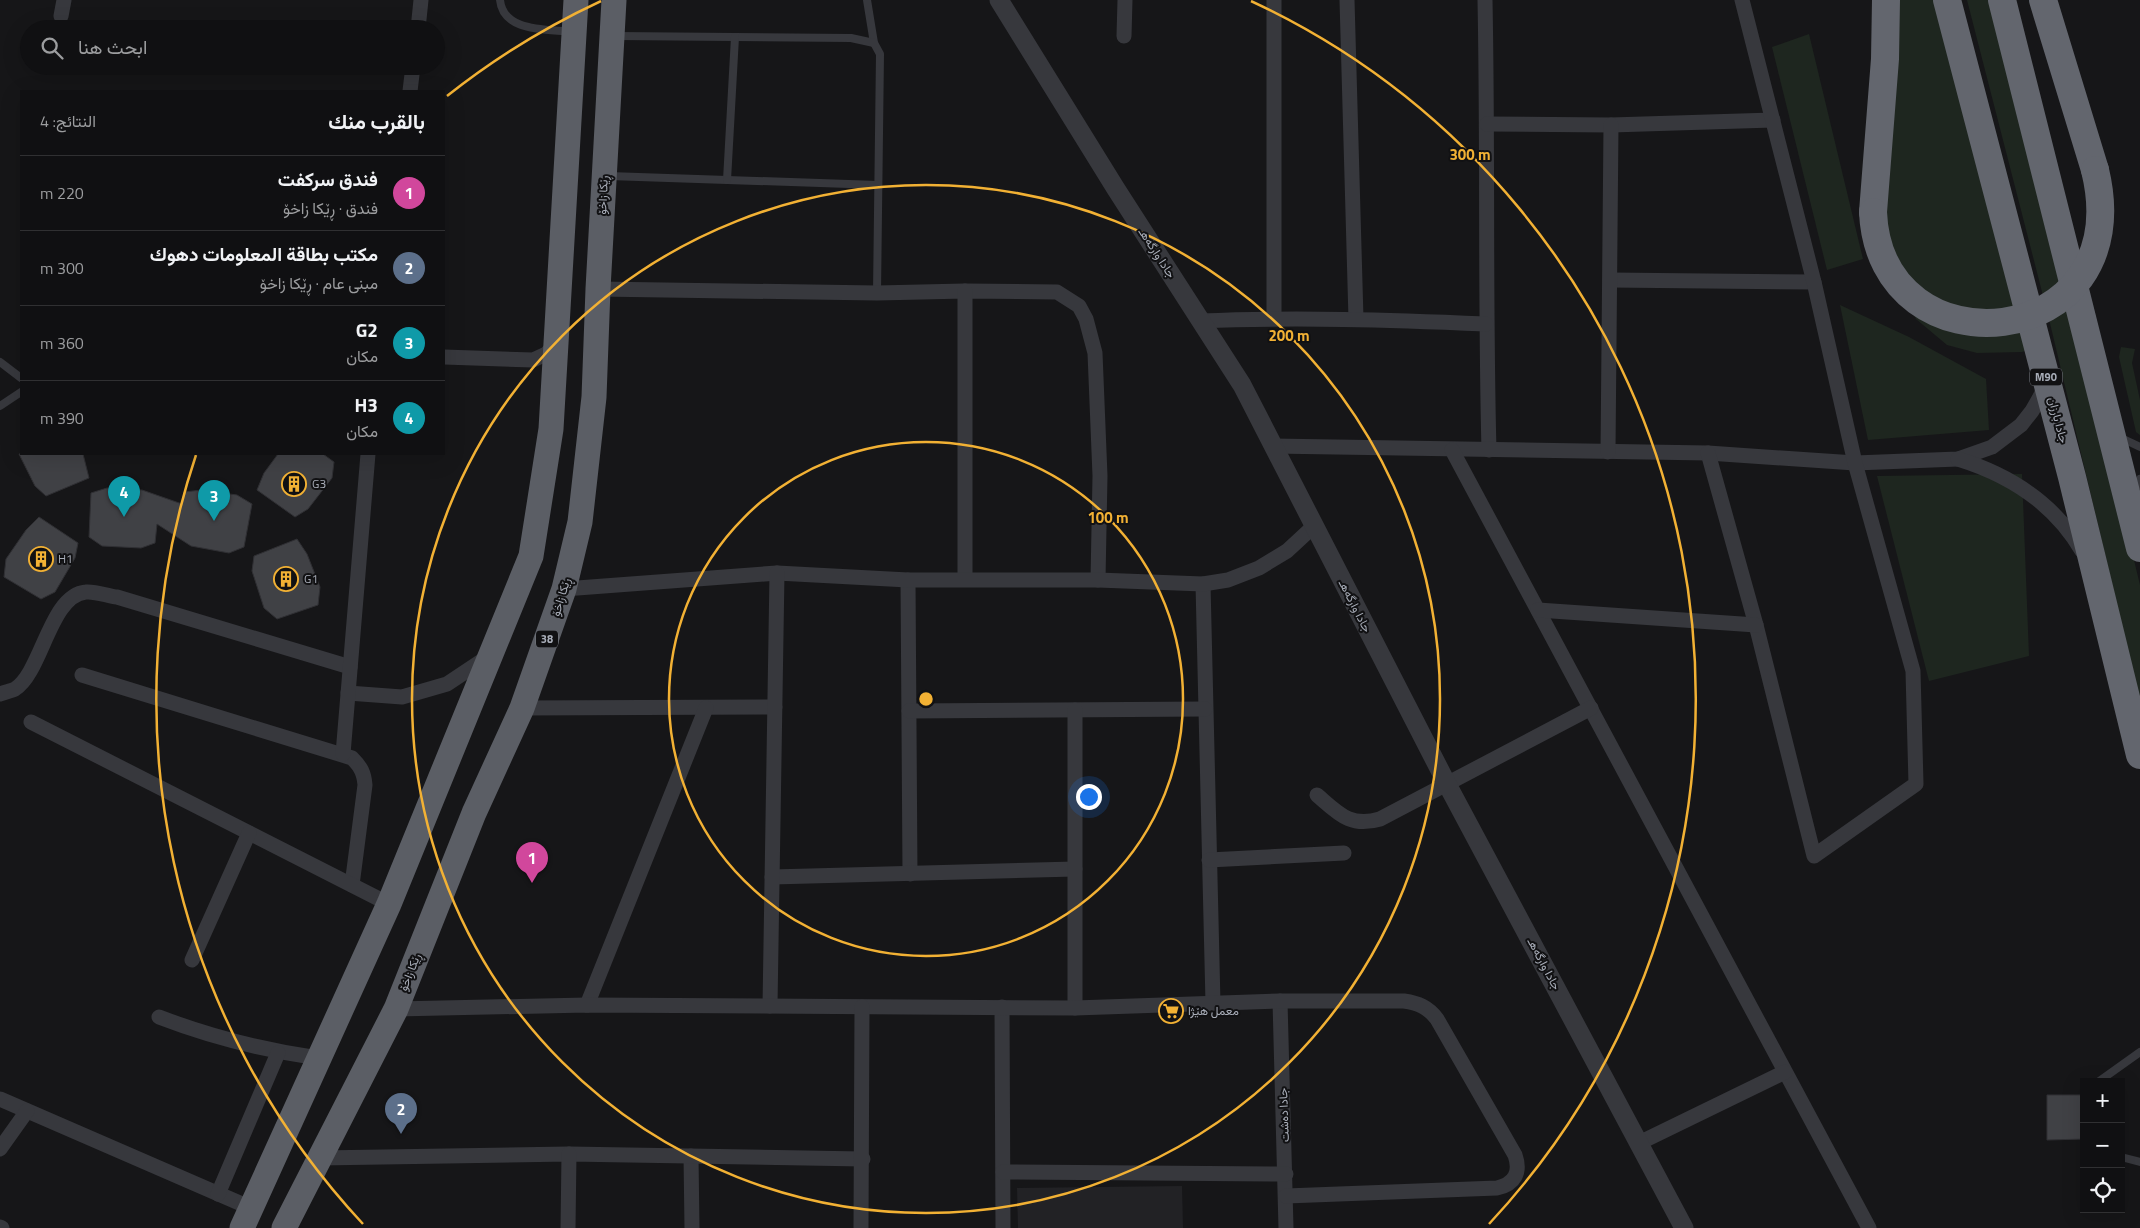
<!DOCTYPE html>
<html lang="ar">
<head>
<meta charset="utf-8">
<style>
	body { margin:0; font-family:"Titillium Web",Vazirmatn,sans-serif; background:#1e1e20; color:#f1f3f6; direction:rtl }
	.controls { position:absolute; right:15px; bottom:15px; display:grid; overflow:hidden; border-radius:0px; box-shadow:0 5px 20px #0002 }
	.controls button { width:45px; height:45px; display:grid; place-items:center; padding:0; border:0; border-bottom:1px solid #303032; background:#101012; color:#f1f3f6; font:25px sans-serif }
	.you { position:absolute; left:1088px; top:796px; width:18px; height:18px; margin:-12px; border:4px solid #fff; border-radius:50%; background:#1a73e8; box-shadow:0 0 0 8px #1a73e833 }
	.badge { display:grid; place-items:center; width:32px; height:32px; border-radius:50%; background:#7c3aed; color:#fff; font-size:16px; font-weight:700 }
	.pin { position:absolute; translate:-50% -41px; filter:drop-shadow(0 1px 2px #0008) }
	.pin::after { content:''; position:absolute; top:26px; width:18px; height:15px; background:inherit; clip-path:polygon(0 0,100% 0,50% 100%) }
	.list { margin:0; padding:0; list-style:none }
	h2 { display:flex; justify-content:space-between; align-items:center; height:65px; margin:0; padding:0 20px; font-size:21px }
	h2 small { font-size:16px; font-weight:400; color:#9c9d9f }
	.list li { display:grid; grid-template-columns:32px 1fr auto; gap:15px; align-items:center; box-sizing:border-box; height:75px; padding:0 20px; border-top:1px solid #303032 }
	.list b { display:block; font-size:19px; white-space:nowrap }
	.list p { margin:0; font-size:16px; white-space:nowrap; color:#9c9d9f }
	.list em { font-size:16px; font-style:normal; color:#9c9d9f }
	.icon { flex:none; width:28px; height:28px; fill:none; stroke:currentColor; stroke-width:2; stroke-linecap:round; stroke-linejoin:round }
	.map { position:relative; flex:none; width:2140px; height:1228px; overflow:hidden; direction:ltr }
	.search { position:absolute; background:#101012; box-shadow:0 5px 20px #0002; left:20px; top:20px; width:425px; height:55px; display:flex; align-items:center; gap:12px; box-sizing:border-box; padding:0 18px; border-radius:28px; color:#9c9d9f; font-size:19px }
	.panel { position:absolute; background:#101012; box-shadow:0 5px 20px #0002; left:20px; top:90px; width:425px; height:365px; border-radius:0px; direction:rtl }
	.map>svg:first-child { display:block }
</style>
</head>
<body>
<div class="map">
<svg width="2140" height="1228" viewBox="0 0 2140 1228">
	<rect width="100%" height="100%" fill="#161618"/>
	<path fill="#222225" d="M1182,1186L1183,1228H1018L1017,1188Z"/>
	<g fill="#1e261f">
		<path d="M1885,0H1947L2039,346L2022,352L1977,353L1947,345L1916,319L1893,279L1880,197Z"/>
		<path d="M1967,0H1994L2082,343L2140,585V701L2049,319Z"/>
		<path d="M1809,34L1863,259L1827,270L1772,47Z"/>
		<path d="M1840,305L1909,337L1986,379L1989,430L1868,440Z"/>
		<path d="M2121,347L2135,349L2132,363L2140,400V435L2136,432L2119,357Z"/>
		<path d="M2022,474L2029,656L1929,681L1877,476Z"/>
	</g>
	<g fill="#404145" stroke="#303034">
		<path d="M19,454H83L89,478L46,496L35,486Z"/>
		<path d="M278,454H323L334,462L332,478L308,509L295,517L257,490L264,473Z"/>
		<path d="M107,488L142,490L182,504L184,492L202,490L237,495L252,504L244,547L229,553L191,546L157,524L155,543L141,548L102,546L89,537L91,493Z"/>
		<path d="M39,517L78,543L75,558L55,592L41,599L4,577L6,559L26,530Z"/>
		<path d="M297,539L307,554L320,587L318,605L277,619L264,608L252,571L254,556Z"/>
		<path d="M2047,1095H2084V1139L2047,1140Z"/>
	</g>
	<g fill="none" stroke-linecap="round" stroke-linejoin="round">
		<g stroke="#37383d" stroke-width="8">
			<path d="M500,0C503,32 546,29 571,32"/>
			<path d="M867,0L874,43"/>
			<path d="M616,36L851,38L874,43L880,54L877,293"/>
			<path d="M609,176L878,185"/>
			<path d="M727,180L735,37"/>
			<path d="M0,362L21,378"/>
			<path d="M0,406L21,392"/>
			<path d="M2119,437L2140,447"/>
			<path d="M2134,492L2140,479"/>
			<path d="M2098,1082L2140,1052"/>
			<path d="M2121,1157L2140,1162"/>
		</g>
		<g stroke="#37383d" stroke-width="15">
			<path d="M1347,0L1356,319"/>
			<path d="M1485,0C1488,150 1485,300 1489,450"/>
			<path d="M61,16L64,0"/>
			<path d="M418,29L421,0"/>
			<path d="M1124,36L1125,0"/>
			<path d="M410,91L413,66"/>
			<path d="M1487,124L1611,125L1773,120"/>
			<path d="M1610,280L1814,282"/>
			<path d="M598,289L877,293L965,291L1057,292L1079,306L1086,319L1095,353L1100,476L1098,580"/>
			<path d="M1274,318V0"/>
			<path d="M1201,321C1296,317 1391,320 1486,324"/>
			<path d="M444,357L533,360L546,354L556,344"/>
			<path d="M1272,446L1708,453L1855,463L1958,459L1992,447L2021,425L2032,411L2041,395L2045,383"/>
			<path d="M1452,450L1869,1228"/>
			<path d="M1608,452L1611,125"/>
			<path d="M1708,453L1756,625L1814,856L1916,784L1913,671L1855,463L1814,282L1742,0"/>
			<path d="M1958,459C2010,475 2054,503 2082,551"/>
			<path d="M965,579V291"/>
			<path d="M908,580L910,874"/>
			<path d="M1203,584L1213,1003"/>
			<path d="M564,589L777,573L908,580H1098L1203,584L1228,580L1259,568L1287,551L1314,526"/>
			<path d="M1538,610L1756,625"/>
			<path d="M82,675L352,758C361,767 364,773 365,785L352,885"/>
			<path d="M348,693L402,697L447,684L489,656"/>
			<path d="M0,694C5,692 11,691 15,689C42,672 50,595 86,592C95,591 108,596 117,597L350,667"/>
			<path d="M522,708L775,707"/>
			<path d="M909,711L1205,709"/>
			<path d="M31,722L389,904"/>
			<path d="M343,754L368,454"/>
			<path d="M1317,795C1338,813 1350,828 1380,819L1591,708"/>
			<path d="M1209,860L1344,853"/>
			<path d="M772,877L1075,869"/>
			<path d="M192,960L249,833"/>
			<path d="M1280,1001L1286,1228"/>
			<path d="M587,1005L706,708"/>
			<path d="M770,1006L777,573"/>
			<path d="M1002,1007L1003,1228"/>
			<path d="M1075,1008V710"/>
			<path d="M396,1009L587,1005L1075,1008L1280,1001H1404C1418,1003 1428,1007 1437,1019L1515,1155C1521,1172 1515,1184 1497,1188L1286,1196"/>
			<path d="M159,1017C211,1037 263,1050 318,1058"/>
			<path d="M0,1099L251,1208"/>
			<path d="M1639,1143L1785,1072"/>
			<path d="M0,1149L27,1111"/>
			<path d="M691,1156L692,1228"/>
			<path d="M319,1158L569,1154L863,1159"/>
			<path d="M1003,1172L1286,1174"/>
			<path d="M218,1194L278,1053"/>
			<path d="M0,1227L2,1228"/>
			<path d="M568,1228L569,1154"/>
			<path d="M861,1228L862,1007"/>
		</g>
		<path stroke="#37383d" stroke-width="19" d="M999,0L1116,189L1242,385L1447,784L1684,1228"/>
		<g stroke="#5b5e65" stroke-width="25">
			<path d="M242,1228L389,904L531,556L551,429L576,0"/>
			<path d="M284,1228L396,1009L474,813L522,708L564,589L580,522L594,397L598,289L614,0"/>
		</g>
		<g stroke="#63666e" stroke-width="28">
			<path d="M1947,0L2072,477L2140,755"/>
			<path d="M2002,0L2140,548"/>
			<path d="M2043,0L2095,170"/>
			<path d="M1873,212L1885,59L1886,0"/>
		</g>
		<path stroke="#63666e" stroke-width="28" d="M1873,212C1880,377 2140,354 2095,170"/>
	</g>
	<g fill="none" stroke="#f2b134" stroke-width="2.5">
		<circle cx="926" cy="699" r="257"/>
		<circle cx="926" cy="699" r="514"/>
		<path d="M363 1224A770 770 0 0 1 196 455M447 96A770 770 0 0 1 601 1M1251 1A770 770 0 0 1 1489 1224"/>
	</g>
	<defs>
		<symbol id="building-ring" viewBox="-11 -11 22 22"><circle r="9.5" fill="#111113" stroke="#f2b134" stroke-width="1.5"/><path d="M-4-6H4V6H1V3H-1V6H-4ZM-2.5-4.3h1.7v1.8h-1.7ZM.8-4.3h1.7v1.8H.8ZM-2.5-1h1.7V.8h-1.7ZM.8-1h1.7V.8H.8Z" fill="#f2b134"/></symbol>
		<symbol id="supermarket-ring" viewBox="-11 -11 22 22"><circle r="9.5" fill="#111113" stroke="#f2b134" stroke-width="1.5"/><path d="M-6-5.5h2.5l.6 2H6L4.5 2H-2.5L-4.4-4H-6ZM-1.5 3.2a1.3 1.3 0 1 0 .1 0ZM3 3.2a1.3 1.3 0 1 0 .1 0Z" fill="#f2b134"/></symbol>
	</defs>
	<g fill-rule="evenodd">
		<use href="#building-ring" x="280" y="470" width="28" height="28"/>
		<use href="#building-ring" x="27" y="545" width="28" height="28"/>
		<use href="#building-ring" x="272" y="565" width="28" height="28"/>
		<use href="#supermarket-ring" x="1157" y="997" width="28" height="28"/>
	</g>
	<g text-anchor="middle" stroke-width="4" stroke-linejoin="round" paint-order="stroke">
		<g fill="#111113" stroke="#7b7e86" stroke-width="1">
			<rect x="2030" y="368.5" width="32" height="17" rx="4"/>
			<rect x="536" y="630.5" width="22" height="17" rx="4"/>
		</g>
		<g font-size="11" font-weight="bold" fill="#a8adb8">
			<text x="2046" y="381">M90</text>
			<text x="547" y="643">38</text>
		</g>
		<g font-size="12" fill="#a8adb8" stroke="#111113">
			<text transform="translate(603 195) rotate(-87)" y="4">ڕێکا زاخۆ</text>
			<text transform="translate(1157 253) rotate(57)" y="4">جادا وارگه‌هـ</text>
			<text transform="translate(2058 420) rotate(75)" y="4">جادا بارزان</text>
			<text transform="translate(561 597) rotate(-73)" y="4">ڕێکا زاخۆ</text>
			<text transform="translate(1355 606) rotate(63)" y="4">جادا وارگه‌هـ</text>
			<text transform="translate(1544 964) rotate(62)" y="4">جادا وارگه‌هـ</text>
			<text transform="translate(410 972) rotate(-68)" y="4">ڕێکا زاخۆ</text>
			<text transform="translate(1284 1115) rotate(-92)" y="4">جادا دەشت</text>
		</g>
		<g font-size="12" fill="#a8adb8" stroke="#111113" text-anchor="start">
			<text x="312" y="488">G3</text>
			<text x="58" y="563">H1</text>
			<text x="304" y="583">G1</text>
			<text x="1188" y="1015">معمل ھێژا</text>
		</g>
	</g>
	<circle cx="926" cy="699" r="8" fill="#f2b134" stroke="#111113" stroke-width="2.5"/>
	<g font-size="15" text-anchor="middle" font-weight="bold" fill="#f2b134" stroke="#111113" stroke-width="4" stroke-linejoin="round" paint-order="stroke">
		<text x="1470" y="160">300 m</text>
		<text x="1289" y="341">200 m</text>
		<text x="1108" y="523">100 m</text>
	</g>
</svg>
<div class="controls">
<button>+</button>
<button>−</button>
<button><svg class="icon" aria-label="locate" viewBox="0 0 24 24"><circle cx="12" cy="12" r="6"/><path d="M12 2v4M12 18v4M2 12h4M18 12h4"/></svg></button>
</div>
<div class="you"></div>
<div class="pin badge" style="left:532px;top:883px;background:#d1479c">1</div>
<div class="pin badge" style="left:401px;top:1134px;background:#5c6f8a">2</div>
<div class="pin badge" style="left:214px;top:521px;background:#0f9aa8">3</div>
<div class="pin badge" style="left:124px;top:517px;background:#0f9aa8">4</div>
<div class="search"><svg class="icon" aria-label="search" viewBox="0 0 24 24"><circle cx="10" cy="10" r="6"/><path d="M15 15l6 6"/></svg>ابحث هنا</div>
<section class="panel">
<h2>بالقرب منك<small>النتائج: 4</small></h2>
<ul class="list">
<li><span class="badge" style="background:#d1479c">1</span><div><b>فندق سركفت</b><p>فندق · ڕێکا زاخۆ</p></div><em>220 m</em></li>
<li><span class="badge" style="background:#5c6f8a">2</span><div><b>مكتب بطاقة المعلومات دهوك</b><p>مبنى عام · ڕێکا زاخۆ</p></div><em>300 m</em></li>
<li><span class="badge" style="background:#0f9aa8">3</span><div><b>G2</b><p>مكان</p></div><em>360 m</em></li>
<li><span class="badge" style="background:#0f9aa8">4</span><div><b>H3</b><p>مكان</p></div><em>390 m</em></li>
</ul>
</section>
</div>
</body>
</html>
